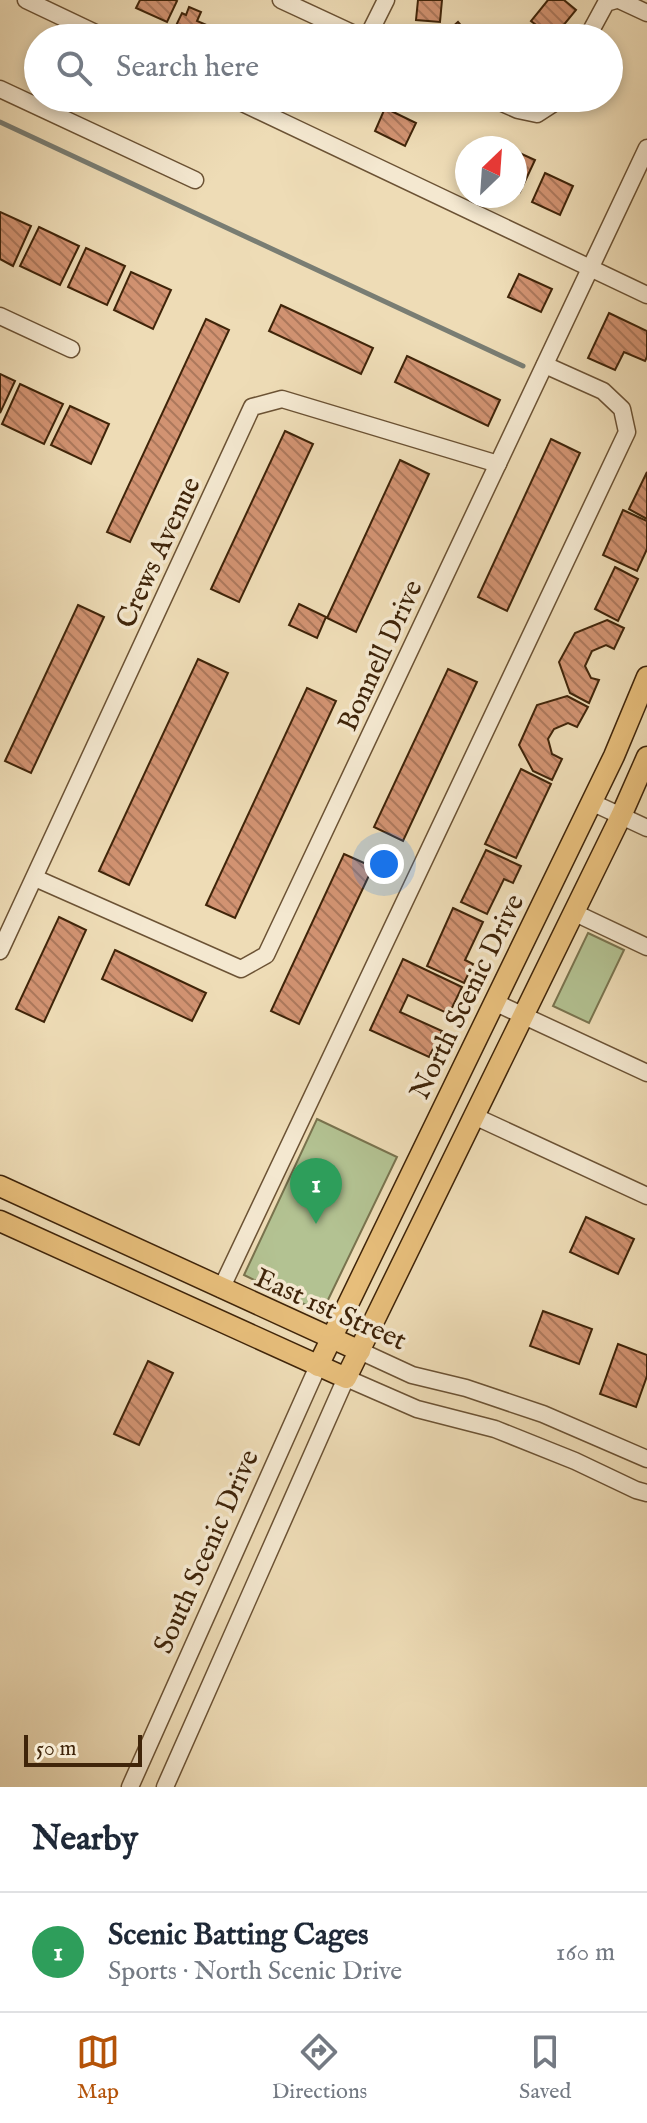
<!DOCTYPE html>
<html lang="en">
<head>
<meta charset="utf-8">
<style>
	body { margin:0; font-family:"IM FELL English",serif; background:#f6f6f7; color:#1f2937 }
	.compass { position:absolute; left:455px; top:136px; width:72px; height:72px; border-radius:50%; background:#fff; box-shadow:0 4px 12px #0003; rotate:25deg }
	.scale { position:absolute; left:24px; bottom:20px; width:118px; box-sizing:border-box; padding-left:8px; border:4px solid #3f2409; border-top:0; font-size:22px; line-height:28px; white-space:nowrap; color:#3f2409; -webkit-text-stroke:6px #f4e8d0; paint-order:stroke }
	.you { position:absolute; left:384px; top:864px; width:28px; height:28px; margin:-20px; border:6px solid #fff; border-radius:50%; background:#1a73e8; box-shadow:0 0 0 12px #1a73e833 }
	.badge { display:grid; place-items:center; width:52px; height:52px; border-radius:50%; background:#b45309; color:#fff; font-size:26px; font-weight:700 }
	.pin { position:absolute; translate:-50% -66px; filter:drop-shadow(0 2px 4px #0008) }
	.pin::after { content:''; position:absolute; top:42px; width:28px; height:24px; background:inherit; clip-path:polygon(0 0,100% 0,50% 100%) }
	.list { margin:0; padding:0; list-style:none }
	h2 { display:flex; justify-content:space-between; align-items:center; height:104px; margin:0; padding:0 32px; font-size:34px }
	h2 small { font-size:26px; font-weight:400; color:#747a83 }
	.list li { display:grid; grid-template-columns:52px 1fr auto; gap:24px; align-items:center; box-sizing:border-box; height:120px; padding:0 32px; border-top:2px solid #e0e1e3 }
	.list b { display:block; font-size:30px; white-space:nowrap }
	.list p { margin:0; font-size:26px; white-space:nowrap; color:#747a83 }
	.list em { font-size:26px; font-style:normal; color:#747a83 }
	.icon { flex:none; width:44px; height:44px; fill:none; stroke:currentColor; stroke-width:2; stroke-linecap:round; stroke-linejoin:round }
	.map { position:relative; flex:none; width:647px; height:1787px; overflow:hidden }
	.search { position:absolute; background:#fff; box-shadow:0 4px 12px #0003; left:24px; right:24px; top:24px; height:88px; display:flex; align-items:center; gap:20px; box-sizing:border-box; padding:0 28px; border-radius:44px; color:#747a83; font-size:30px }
	.sheet { height:224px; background:#fff }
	nav { display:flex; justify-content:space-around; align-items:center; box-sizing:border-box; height:112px; border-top:2px solid #e0e1e3; background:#fff; font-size:22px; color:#747a83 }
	nav a { display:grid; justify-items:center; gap:4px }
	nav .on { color:#b45309 }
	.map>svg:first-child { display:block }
</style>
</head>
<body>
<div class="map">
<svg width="647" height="1787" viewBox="0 0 647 1787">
	<defs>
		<pattern id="building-back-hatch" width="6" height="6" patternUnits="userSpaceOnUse" patternTransform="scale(2)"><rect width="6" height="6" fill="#d29372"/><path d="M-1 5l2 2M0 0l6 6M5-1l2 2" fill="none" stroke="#ac785c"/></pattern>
	</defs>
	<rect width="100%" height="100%" fill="#eedcb6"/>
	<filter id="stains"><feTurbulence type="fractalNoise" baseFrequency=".0025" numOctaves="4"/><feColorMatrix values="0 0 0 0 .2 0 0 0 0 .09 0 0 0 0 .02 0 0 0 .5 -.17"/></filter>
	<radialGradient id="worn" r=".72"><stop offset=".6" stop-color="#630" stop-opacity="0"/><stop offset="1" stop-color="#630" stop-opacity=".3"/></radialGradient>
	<g fill="#b3c292" stroke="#79734e" stroke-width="2">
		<path d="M588,933L624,950L589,1023L553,1006Z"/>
		<path d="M317,1119L397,1157L326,1304L310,1307L244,1275Z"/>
	</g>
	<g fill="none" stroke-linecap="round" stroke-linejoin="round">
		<path stroke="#797d73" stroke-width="5" d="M0,122L523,366"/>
	</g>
	<g fill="url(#building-back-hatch)" stroke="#3f2409" stroke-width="2">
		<path d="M140,0H175L177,1L167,22L136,8Z"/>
		<path d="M418,0H442L440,22L416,20Z"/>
		<path d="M548,0H564L576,10L553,38L531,21Z"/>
		<path d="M189,7L201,12L197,21L216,29L212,38H175L171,36L182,13L186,15Z"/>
		<path d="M458,22L472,38H440Z"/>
		<path d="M385,108L416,123L405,146L375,131Z"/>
		<path d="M515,151L535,160L520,192L515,189Z"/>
		<path d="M545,173L573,186L560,215L532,202Z"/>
		<path d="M0,212L31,226L13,266L0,259Z"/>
		<path d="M39,227L79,246L60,285L20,266Z"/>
		<path d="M86,248L125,266L107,305L68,287Z"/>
		<path d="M131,272L171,290L153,329L114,310Z"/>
		<path d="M519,274L552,289L541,312L508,297Z"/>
		<path d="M281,305L373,348L361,374L269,331Z"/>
		<path d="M609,313L647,331V357L645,361L624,352L615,370L588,358Z"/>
		<path d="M206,319L229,330L130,542L107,532Z"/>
		<path d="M407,356L500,400L488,426L395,382Z"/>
		<path d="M0,374L15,381L0,413Z"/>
		<path d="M20,384L63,404L44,444L2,424Z"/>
		<path d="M70,406L109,424L91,464L51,445Z"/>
		<path d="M285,431L313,444L239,602L211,589Z"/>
		<path d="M551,439L580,453L507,611L478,597Z"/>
		<path d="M400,460L429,474L356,632L327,618Z"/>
		<path d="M647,472V519L629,509Z"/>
		<path d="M623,510L647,521V549L637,571L603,555Z"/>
		<path d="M615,567L638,579L618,621L595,609Z"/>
		<path d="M299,604L326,617L317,638L289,625Z"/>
		<path d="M78,605L104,617L31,773L5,761Z"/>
		<path d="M607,620L624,628L614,649L606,645L592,651L585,666L591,678L599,680L589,703L570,693L559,662L575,633Z"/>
		<path d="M198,659L228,673L129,885L99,871Z"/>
		<path d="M448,669L477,682L403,841L374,827Z"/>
		<path d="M307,688L336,701L235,918L206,905Z"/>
		<path d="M567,696L588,707L577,727L568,723L554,729L548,739L552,754L562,759L552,780L533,771L519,745L537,705Z"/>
		<path d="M521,769L551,784L516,858L485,844Z"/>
		<path d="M486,850L521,866L513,883L504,879L487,914L461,902Z"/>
		<path d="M344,854L373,867L299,1024L271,1011Z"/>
		<path d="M453,908L483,922L465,960L473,964L464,983L427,966Z"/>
		<path d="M59,917L86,930L44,1022L16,1009Z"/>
		<path d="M115,950L206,993L192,1021L102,979Z"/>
		<path d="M403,959L462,987L449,1014L408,995L400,1012L442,1031L429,1057L370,1030Z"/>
		<path d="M586,1217L634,1239L618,1274L570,1252Z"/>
		<path d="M543,1311L592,1329L579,1364L530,1346Z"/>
		<path d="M618,1344L647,1355V1376L636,1407L600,1394Z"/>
		<path d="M148,1361L173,1373L139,1445L114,1434Z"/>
	</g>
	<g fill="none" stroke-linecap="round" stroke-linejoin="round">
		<defs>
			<g id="minor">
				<path d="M26,0L106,38"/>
				<path d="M281,0L363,38"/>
				<path d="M619,0L647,13"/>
				<path d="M367,38L386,0"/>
				<path d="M587,38L606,3L616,0"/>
				<path d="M0,89L195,180"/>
				<path d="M232,98L647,295"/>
				<path d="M491,98L518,110L537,114L554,103L556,98"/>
				<path d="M0,316L71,349"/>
				<path d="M591,802L647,828"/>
				<path d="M35,878L241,969L266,955L647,148"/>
				<path d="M573,912L647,947"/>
				<path d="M0,951L252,407L282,399L498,464"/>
				<path d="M494,1002L647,1073"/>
				<path d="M474,1116L647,1196"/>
				<path d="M221,1289L627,432L622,409L603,391L545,365"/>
				<path d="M360,1351L412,1375L466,1388L543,1414L647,1459"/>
				<path d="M130,1787L318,1366"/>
				<path d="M165,1787L346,1378L417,1409L495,1429L575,1461L636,1490L647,1493"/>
			</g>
			<g id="major">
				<path d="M0,1186L360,1351"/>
				<path d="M0,1221L346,1378L621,816L647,757"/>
				<path d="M318,1366L614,756L647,677"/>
			</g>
		</defs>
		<use href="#minor" stroke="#6b5234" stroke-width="19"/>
		<use href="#major" stroke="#3f2409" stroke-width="23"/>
		<use href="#minor" stroke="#f4e8d0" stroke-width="16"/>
		<use href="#major" stroke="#e7be7b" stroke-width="20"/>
	</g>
	<g text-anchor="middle" stroke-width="7" stroke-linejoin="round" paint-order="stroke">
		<g font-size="28" fill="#3f2409" stroke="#f4e8d0">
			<text transform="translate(157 552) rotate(-65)" y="10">Crews Avenue</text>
			<text transform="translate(379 655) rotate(-65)" y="10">Bonnell Drive</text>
			<text transform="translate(466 996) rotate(-64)" y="10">North Scenic Drive</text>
			<text transform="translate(331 1308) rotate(24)" y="10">East 1st Street</text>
			<text transform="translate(205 1551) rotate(-66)" y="10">South Scenic Drive</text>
		</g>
	</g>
	<rect width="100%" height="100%" filter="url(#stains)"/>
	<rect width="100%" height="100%" fill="url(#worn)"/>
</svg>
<svg class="compass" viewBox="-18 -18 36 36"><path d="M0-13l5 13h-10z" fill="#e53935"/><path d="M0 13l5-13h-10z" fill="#747a83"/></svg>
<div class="scale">50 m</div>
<div class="you"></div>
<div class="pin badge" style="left:316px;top:1224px;background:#2e9e5b">1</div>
<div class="search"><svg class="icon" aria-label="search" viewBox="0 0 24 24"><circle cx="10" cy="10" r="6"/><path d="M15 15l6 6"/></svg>Search here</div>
</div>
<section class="sheet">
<h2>Nearby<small></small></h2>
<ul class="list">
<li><span class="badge" style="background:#2e9e5b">1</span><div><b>Scenic Batting Cages</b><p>Sports · North Scenic Drive</p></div><em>160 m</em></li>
</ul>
</section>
<nav>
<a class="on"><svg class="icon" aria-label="map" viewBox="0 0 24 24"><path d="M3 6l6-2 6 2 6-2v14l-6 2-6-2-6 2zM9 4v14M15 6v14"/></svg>Map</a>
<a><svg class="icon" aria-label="directions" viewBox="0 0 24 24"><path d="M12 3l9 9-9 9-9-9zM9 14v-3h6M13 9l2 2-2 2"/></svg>Directions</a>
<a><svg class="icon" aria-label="saved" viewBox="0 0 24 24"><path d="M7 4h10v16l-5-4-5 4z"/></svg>Saved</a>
</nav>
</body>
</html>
